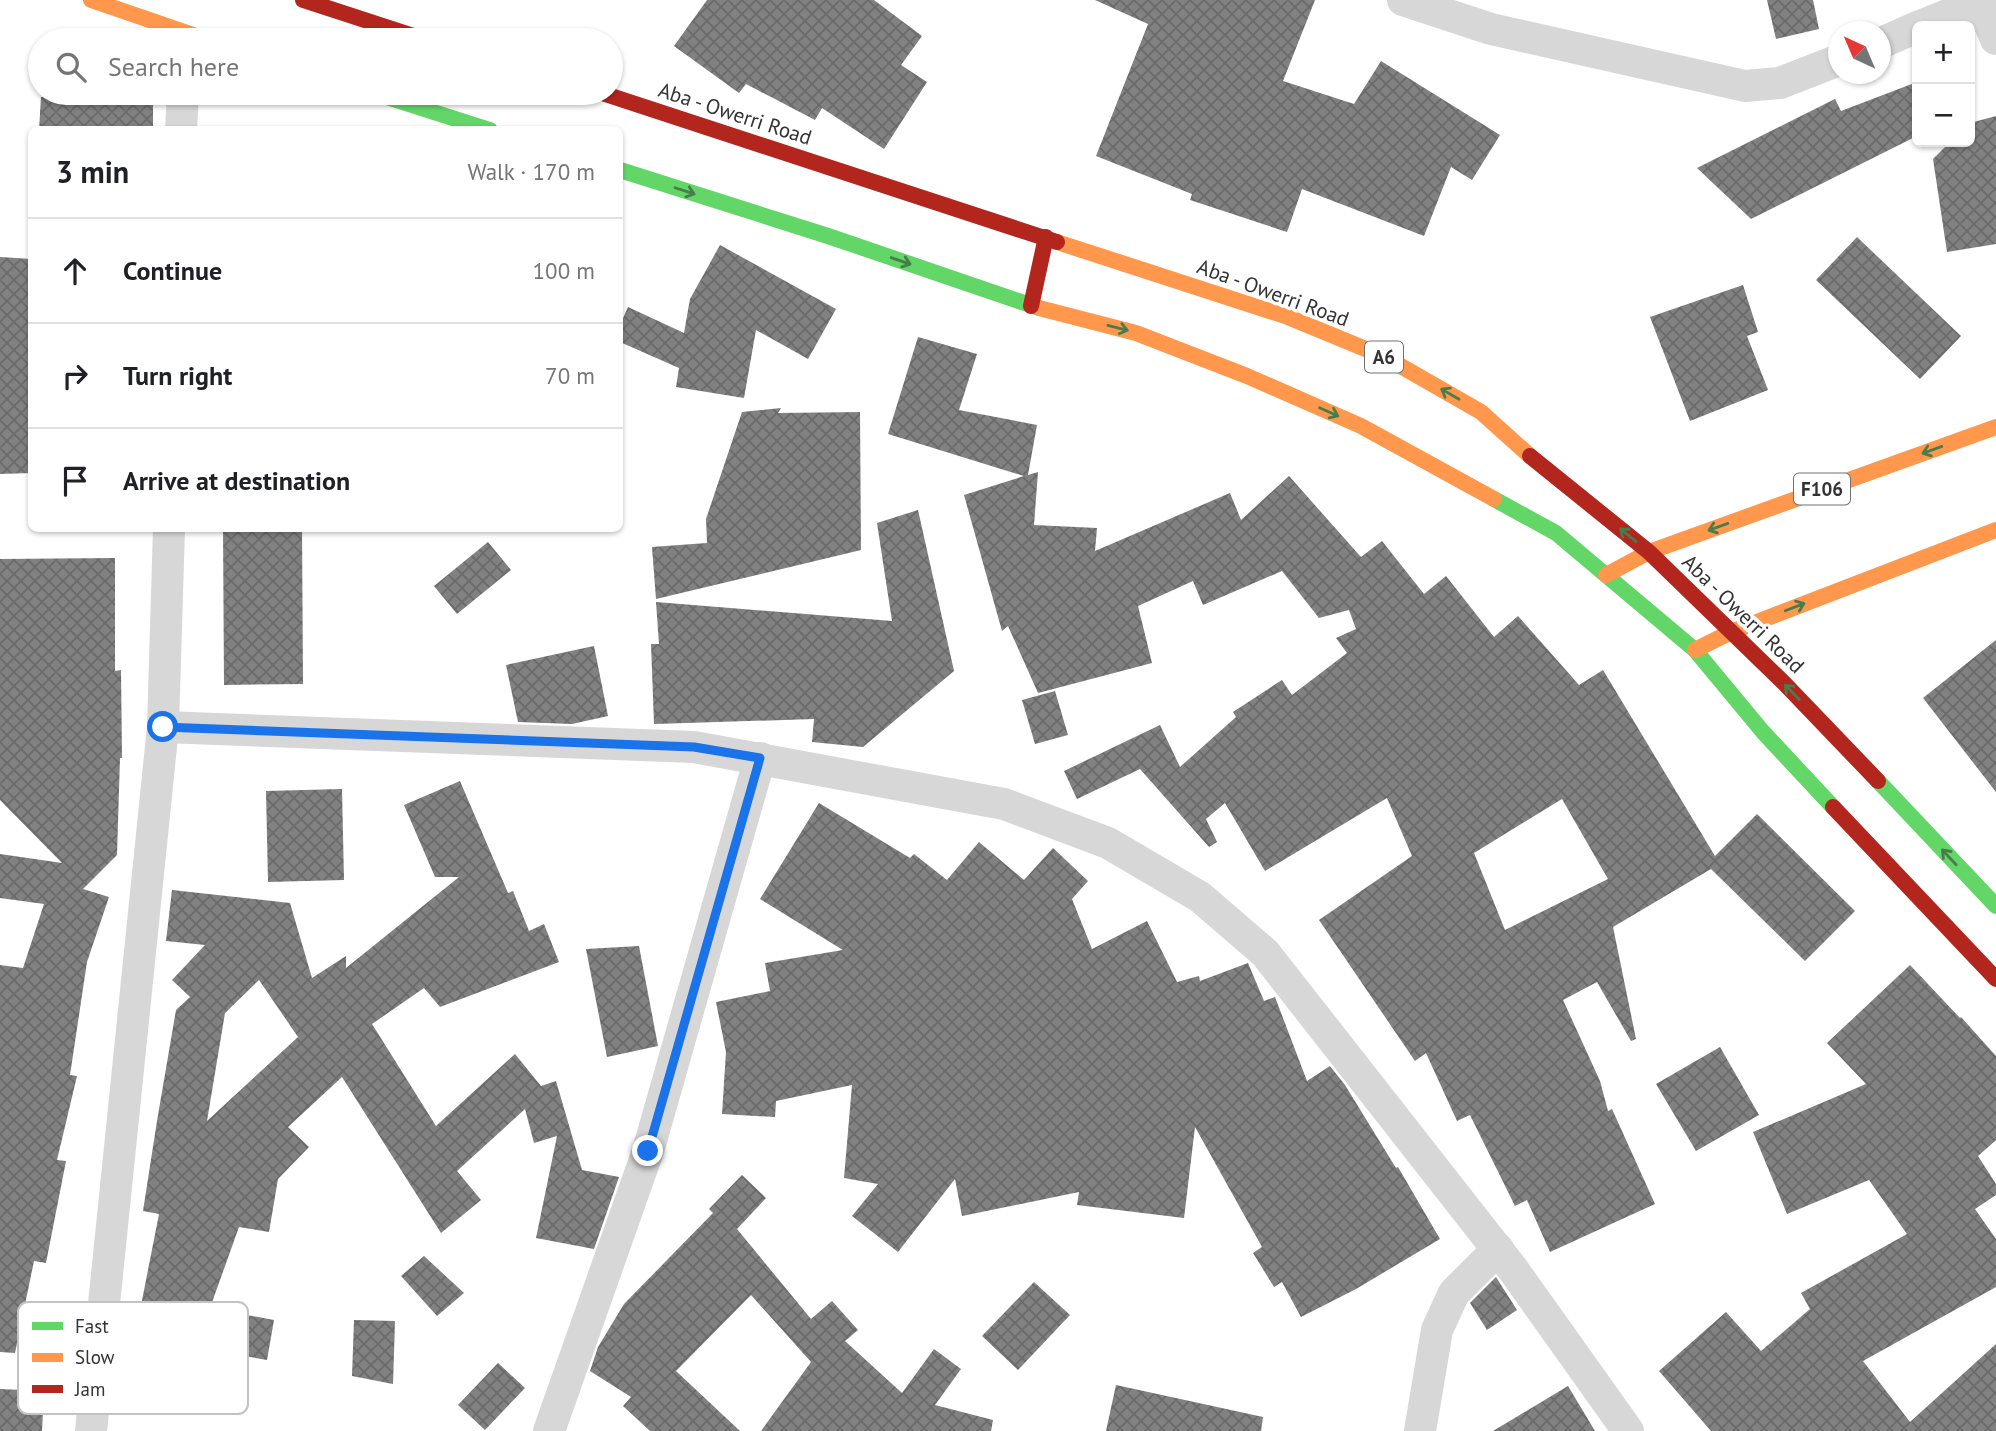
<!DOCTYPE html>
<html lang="en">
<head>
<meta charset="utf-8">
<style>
	body { margin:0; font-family:"PT Sans",sans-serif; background:#f6f6f6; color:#202124 }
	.controls { position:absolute; right:21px; top:21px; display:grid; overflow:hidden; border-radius:10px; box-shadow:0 2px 5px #0004 }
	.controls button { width:63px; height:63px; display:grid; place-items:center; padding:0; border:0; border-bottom:2px solid #e0e0e0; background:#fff; color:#202124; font:35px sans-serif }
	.compass { position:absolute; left:1828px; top:21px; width:63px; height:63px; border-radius:50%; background:#fff; box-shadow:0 2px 5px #0004; rotate:316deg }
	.stop { position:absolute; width:21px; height:21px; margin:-16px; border:5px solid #1a73e8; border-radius:50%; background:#fff }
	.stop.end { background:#1a73e8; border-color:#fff; box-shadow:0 2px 7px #0008 }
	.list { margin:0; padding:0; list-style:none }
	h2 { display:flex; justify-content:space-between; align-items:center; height:91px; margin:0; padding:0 28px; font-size:30px }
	h2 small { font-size:23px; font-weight:400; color:#757577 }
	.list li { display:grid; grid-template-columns:46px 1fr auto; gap:21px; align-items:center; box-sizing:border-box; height:105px; padding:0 28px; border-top:2px solid #e0e0e0 }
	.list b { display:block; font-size:26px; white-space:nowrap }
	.list em { font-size:23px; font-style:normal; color:#757577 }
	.icon { flex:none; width:38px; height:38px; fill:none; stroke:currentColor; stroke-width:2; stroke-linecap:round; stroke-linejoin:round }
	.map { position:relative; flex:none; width:1996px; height:1431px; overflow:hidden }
	.search { position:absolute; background:#fff; box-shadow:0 2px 5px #0004; left:28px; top:28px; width:595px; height:77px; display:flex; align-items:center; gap:18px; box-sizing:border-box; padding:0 24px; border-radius:38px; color:#757577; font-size:26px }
	.panel { position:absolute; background:#fff; box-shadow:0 2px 5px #0004; left:28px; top:126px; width:595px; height:406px; border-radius:10px }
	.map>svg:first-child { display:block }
</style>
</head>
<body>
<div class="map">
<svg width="1996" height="1431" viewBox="0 0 1996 1431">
	<defs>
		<pattern id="building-cross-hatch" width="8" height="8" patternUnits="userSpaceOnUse" patternTransform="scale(1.75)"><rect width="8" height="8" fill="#818181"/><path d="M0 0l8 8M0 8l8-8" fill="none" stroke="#6a6a6a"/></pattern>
	</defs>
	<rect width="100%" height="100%" fill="#fff"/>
	<g fill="url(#building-cross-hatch)" fill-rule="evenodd">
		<path d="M707,0H874L922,36L901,65L927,82L884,149L822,108L815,120L746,84L739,93L674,46Z"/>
		<path d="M1095,0H1315L1283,81L1354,104L1381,61L1500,135L1472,180L1451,167L1424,236L1302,189L1287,232L1190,200L1192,194L1096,156L1148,24Z"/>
		<path d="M1767,0H1813L1819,29L1776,39Z"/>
		<path d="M1917,82V136L1751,219L1697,168L1835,99L1841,111Z"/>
		<path d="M41,97L153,104V130H39Z"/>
		<path d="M1996,116V244L1947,252L1933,159L1950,142H1970V123Z"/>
		<path d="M1857,237L1961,336L1920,379L1816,280Z"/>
		<path d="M720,245L836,309L808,359L756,330L744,398L676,387L679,368L620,342V325L628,307L684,333L690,299Z"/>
		<path d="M0,257L32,259V473L0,474Z"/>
		<path d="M1743,285L1758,332L1747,336L1768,390L1690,421L1650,317Z"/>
		<path d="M918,337L977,354L959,410L1037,425L1028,475L1038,472L1034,525L1097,528L1095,551L1230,493L1241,520L1289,476L1361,557L1382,541L1424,594L1446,576L1494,637L1518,616L1579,685L1603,670L1715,856L1757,814L1855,911L1805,961L1711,869L1613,927L1636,1039L1631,1041L1597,982L1563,1000L1600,1081L1608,1111L1612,1109L1655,1204L1550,1252L1527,1200L1515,1206L1470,1115L1457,1121L1426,1053L1415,1061L1319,920L1412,856L1387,798L1265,871L1225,803L1206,819L1217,842L1209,847L1140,769L1077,799L1064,771L1160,725L1180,767L1236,717L1233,712L1282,680L1292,695L1347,653L1336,638L1356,629L1349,610L1319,618L1282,571L1203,605L1193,581L1138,606L1152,663L1038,693L1008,626L1002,631L964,495L1024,476L888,434ZM1562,799L1608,879L1505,930L1474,853Z"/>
		<path d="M781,408L778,413L860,412L861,550L656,599L652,547L707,543L706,519L742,412Z"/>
		<path d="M918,510L954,671L863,747L812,742L814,719L654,724L651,644H659L656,602L892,621L877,523Z"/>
		<path d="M223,528H302L303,684L224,685Z"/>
		<path d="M488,542L511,570L457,614L434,586Z"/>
		<path d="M115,558V671L121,670L122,758H120L117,855L83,889L109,897L87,962L70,1075L77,1076L57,1160L66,1161L46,1263L34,1261L15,1353L0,1352V965L23,968L44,904L0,898V854L62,863L0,800V559Z"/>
		<path d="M1996,640V792L1923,698Z"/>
		<path d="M594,646L608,716L572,724L518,722L506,665Z"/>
		<path d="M1055,691L1068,735L1035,744L1022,700Z"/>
		<path d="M460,781L508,893L513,891L529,931L544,924L559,962L440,1007L424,988L372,1024L436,1126L515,1054L541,1086L556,1081L582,1170L619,1177L594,1249L536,1238L557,1136L534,1143L525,1109L457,1171L481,1200L441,1233L342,1077L288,1127L309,1147L278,1179L269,1232L239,1227L210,1308L274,1320L267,1360L135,1336L159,1214L143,1211L157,1121L176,1010L190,997L172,980L205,945L166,941L172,890L290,903L312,978L346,956V968L459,877H435L404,805ZM259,980L298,1037L207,1121L225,1013Z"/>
		<path d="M342,789L344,880L268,882L266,791Z"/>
		<path d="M819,803L910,858L914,854L947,880L979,842L1024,880L1053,848L1088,881L1072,899L1092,949L1147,921L1177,982L1199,976L1200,981L1248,963L1264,1001L1275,997L1307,1081L1330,1066L1345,1085L1396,1168L1398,1167L1440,1239L1356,1289L1301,1317L1282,1282L1274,1287L1253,1253L1262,1247L1195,1127L1184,1218L1077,1205L1079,1192L962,1216L955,1179L898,1252L852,1216L878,1184L844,1178L852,1085L776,1101L775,1117L722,1114L726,1052L716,1002L770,991L765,963L843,950L760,899Z"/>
		<path d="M639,946L658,1046L607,1057L586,949Z"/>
		<path d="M1910,965L1960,1018L1961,1017L1996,1056V1140L1978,1156L1996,1184V1195L1975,1209L1996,1239V1287L1863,1361L1910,1422L1996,1344V1431H1711L1659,1371L1726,1312L1761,1351L1810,1309L1801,1293L1907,1234L1869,1180L1787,1214L1753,1132L1866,1084L1827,1043Z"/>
		<path d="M1720,1047L1759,1115L1696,1151L1656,1084Z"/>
		<path d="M742,1175L766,1198L737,1229L811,1319L832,1301L858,1330L845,1341L902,1393L934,1349L961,1369L935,1405L993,1420L991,1431H761L811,1362L751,1295L676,1371L740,1431H650L623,1406L631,1397L590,1371L598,1347L624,1304L713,1213L709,1209Z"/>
		<path d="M424,1256L464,1293L437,1316L401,1276Z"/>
		<path d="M1496,1277L1517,1310L1487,1330L1470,1303Z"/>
		<path d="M1034,1282L1070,1315L1018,1370L982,1336Z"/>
		<path d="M354,1320L395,1321L393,1384L352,1376Z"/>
		<path d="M498,1363L525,1388L485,1430L458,1405Z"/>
		<path d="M1116,1385L1263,1417L1261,1431H1106Z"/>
		<path d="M1568,1386L1595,1431H1493Z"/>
		<path d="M0,1389L44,1391L42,1431H0Z"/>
	</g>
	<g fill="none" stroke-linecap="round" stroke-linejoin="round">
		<g stroke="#d7d7d7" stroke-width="32">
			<path d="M1403,0L1491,29L1745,86L1780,83L1839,60"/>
			<path d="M1979,0L1996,39"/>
			<path d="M1920,26L1980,2"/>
			<path d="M1881,43L1917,27"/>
			<path d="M181,130L183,93"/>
			<path d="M163,727L694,747L1004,804L1108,843L1200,897L1265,953L1512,1268L1628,1431"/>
			<path d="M91,1431L163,727L169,528"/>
			<path d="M549,1431L648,1151L760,758"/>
			<path d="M1420,1431L1437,1330L1454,1293L1498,1249"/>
		</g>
		<g stroke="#63d668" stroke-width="16">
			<path d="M374,93L490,130"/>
			<path d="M620,170L828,236L1039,308"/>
			<path d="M1494,499L1556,533L1695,650L1763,732L1833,807"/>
			<path d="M1878,781L1996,906"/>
		</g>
		<g stroke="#ff974d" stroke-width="16">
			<path d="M91,0L208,40"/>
			<path d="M1057,242L1288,317L1385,357L1481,412L1530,456"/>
			<path d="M1039,308L1136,333L1247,376L1361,426L1494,499"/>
			<path d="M1606,575L1649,552L1996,427"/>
			<path d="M1695,650L1731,632L1996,530"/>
		</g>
		<g stroke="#b3261e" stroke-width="16">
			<path d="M303,0L426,40"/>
			<path d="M602,93L1057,242"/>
			<path d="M1031,306L1046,237"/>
			<path d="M1530,456L1649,552L1784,683L1878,781"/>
			<path d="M1833,807L1996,979"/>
		</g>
	</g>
	<defs><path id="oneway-shaft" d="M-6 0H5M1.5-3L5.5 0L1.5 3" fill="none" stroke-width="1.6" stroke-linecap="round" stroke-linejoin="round" transform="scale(1.75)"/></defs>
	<g stroke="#497c4b">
		<use href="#oneway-shaft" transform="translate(685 191) rotate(18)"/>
		<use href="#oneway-shaft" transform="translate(901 261) rotate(19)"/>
		<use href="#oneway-shaft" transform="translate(1118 328) rotate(14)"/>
		<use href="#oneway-shaft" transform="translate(1450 394) rotate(-150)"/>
		<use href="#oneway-shaft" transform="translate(1329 412) rotate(24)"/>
		<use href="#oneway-shaft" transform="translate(1932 450) rotate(160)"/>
		<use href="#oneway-shaft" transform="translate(1718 527) rotate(160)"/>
		<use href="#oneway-shaft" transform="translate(1628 535) rotate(-141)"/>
		<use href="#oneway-shaft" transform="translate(1795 607) rotate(-21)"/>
		<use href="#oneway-shaft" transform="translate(1792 692) rotate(-134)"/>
		<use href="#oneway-shaft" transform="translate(1949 857) rotate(-133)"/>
	</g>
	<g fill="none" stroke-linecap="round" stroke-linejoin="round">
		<path stroke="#1a73e8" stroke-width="9" d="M163,727L694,747L760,758L648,1151"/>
	</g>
	<g text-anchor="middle" stroke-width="7" stroke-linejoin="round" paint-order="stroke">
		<g fill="#fff" stroke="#707070" stroke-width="2">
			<rect x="1365" y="341.5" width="38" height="31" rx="5"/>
			<rect x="1794" y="473.5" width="56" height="31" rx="5"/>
		</g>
		<g font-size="19" font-weight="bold" fill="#333">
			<text x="1384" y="364">A6</text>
			<text x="1822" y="496">F106</text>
		</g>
		<g font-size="21" fill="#333" stroke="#fff">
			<text transform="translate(735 114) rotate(18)" y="7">Aba - Owerri Road</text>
			<text transform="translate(1273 293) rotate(20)" y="7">Aba - Owerri Road</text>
			<text transform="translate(1743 614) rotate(44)" y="7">Aba - Owerri Road</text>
		</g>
	</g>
	<rect x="18" y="1302" width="230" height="112" rx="10" fill="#fff" stroke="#c2c2c2" stroke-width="2"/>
	<rect x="32" y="1322" width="31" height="8" fill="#63d668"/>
	<rect x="32" y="1353" width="31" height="9" fill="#ff974d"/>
	<rect x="32" y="1385" width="31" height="8" fill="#b3261e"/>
	<g font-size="19" fill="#333">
		<text x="75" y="1333">Fast</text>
		<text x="75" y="1364">Slow</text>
		<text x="75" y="1396">Jam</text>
	</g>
</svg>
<div class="controls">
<button>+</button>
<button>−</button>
</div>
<svg class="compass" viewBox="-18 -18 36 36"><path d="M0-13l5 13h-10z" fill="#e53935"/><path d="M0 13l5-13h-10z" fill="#757577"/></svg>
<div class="stop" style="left:163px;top:727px"></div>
<div class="stop end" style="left:648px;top:1151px"></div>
<div class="search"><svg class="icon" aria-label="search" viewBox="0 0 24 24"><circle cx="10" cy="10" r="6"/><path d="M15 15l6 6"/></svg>Search here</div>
<section class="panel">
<h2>3 min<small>Walk · 170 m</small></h2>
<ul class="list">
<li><svg class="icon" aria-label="ahead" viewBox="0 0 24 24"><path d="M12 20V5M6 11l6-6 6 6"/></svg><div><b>Continue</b></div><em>100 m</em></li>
<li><svg class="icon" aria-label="right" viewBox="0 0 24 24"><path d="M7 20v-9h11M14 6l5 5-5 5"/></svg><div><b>Turn right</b></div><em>70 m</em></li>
<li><svg class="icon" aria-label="arrive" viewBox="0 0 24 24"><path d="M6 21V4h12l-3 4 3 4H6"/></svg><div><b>Arrive at destination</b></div></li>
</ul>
</section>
</div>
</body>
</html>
